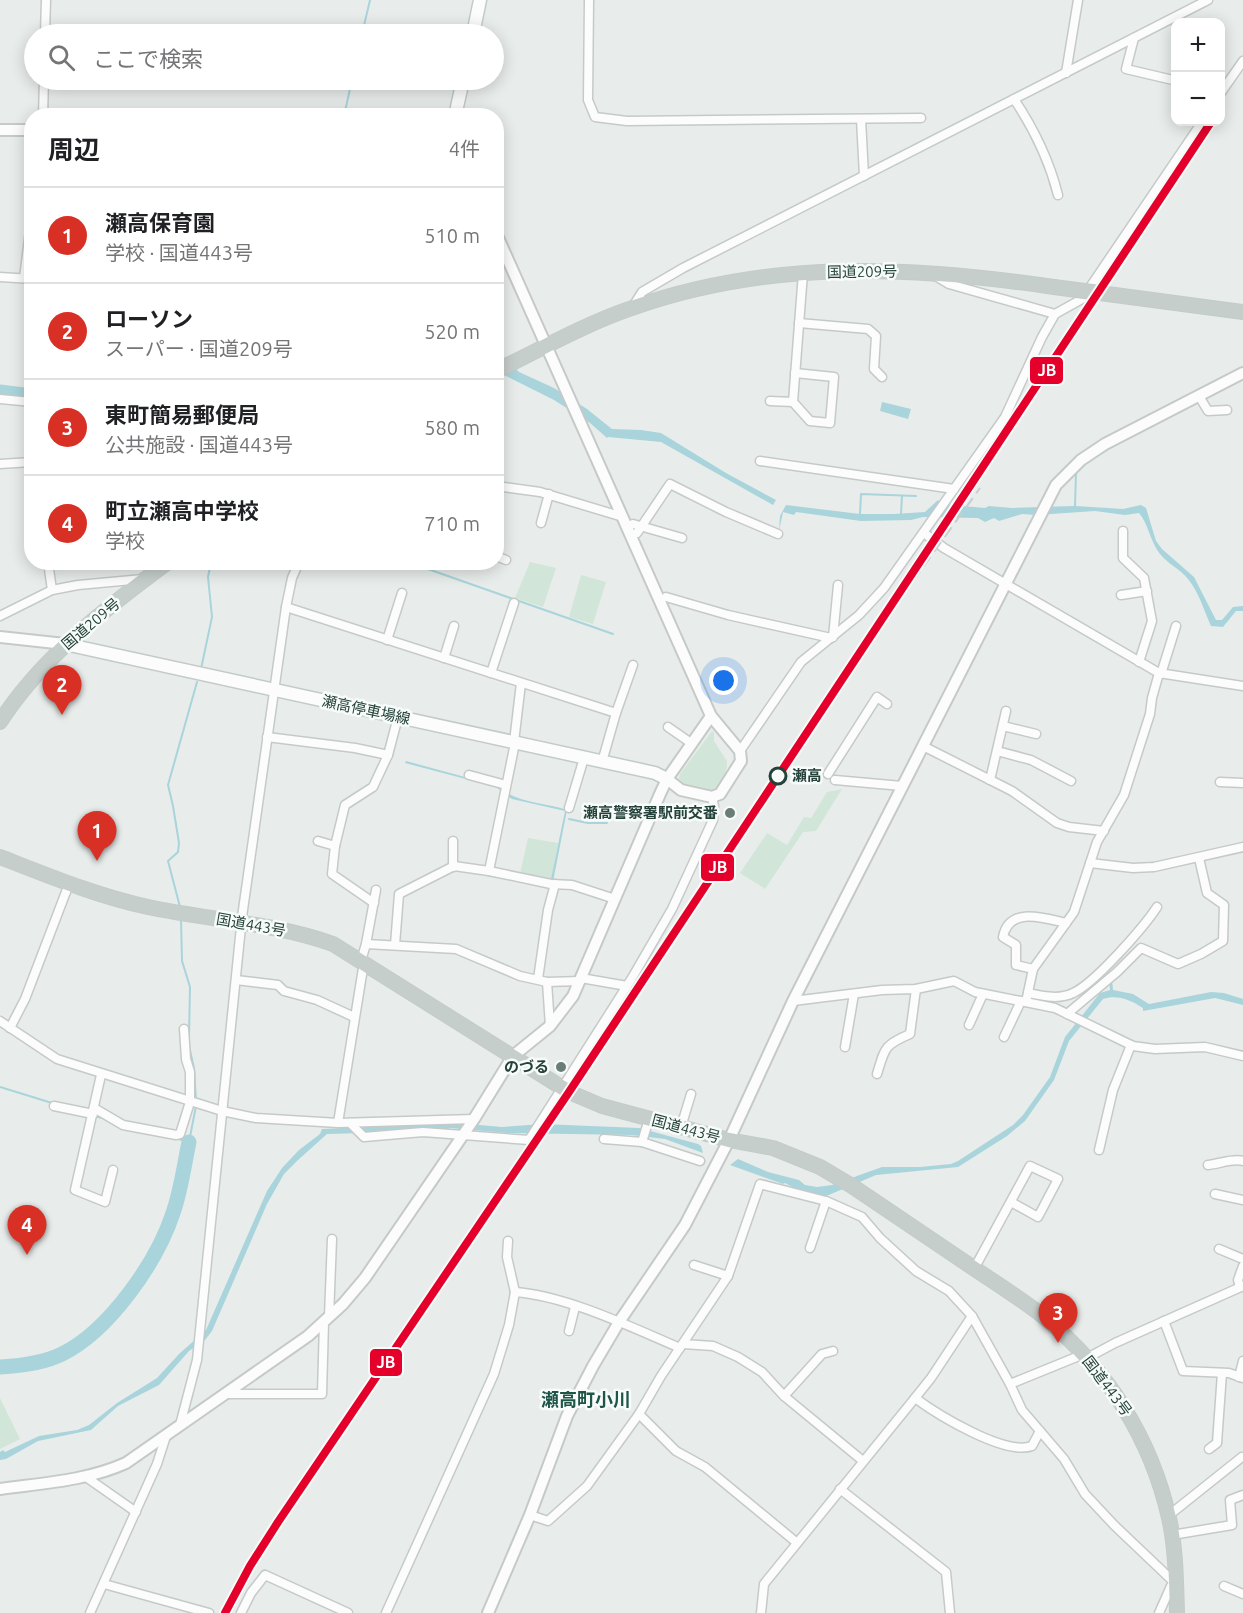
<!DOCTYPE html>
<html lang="ja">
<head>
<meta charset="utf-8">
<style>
	body { margin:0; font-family:Ubuntu,"Noto Sans JP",sans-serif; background:#f6f6f6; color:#202124 }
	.controls { position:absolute; right:18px; top:18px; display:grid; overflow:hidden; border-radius:12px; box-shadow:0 3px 15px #0003 }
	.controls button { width:54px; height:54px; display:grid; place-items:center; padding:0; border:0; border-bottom:2px solid #e0e0e0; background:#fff; color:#202124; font:30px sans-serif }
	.you { position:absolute; left:724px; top:681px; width:21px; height:21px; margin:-15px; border:4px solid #fff; border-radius:50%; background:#1a73e8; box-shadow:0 0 0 9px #1a73e833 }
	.badge { display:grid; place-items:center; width:39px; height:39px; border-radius:50%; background:#d93025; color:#fff; font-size:20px; font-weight:700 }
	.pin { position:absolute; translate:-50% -50px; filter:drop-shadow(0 2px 3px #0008) }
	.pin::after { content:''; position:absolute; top:32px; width:21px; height:18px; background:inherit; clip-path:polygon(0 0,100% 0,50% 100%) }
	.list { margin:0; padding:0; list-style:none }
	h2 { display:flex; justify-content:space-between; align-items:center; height:78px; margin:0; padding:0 24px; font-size:26px }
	h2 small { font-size:20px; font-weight:400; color:#757577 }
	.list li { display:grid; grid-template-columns:39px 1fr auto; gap:18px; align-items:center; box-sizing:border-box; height:96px; padding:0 24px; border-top:2px solid #e0e0e0 }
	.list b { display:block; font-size:22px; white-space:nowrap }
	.list p { margin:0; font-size:20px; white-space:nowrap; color:#757577 }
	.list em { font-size:20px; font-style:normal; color:#757577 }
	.icon { flex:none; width:33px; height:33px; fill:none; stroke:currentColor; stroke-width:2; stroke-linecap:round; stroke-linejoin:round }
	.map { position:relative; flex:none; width:1243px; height:1613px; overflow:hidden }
	.search { position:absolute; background:#fff; box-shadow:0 3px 15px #0003; left:24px; top:24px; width:480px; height:66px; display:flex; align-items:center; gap:15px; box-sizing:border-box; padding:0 21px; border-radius:33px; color:#757577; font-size:22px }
	.panel { position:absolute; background:#fff; box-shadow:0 3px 15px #0003; left:24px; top:108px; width:480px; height:462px; border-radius:24px }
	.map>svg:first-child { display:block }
</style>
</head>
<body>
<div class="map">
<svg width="1243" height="1613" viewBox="0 0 1243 1613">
	<rect width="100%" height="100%" fill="#e8edeb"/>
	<g fill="#d1e6d8">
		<path d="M530,562L556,568L543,607L515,598Z"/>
		<path d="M581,575L606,582L593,624L569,617Z"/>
		<path d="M712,731L714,732V741L727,761C728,770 722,782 715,788C706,795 684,787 679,779L680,774Z"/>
		<path d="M842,789L816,831L803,832L765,889L740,873L767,833L787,845L804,817L811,818L827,792Z"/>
		<path d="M528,838L558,843L551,881L520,874Z"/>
		<path d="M0,1398L20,1439L0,1449Z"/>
	</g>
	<g fill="#a9d4db">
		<path d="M496,353L504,357L519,372L554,388L587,409L612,429L641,430L661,433L726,473L776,500L773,505L661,442L608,437L607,438L590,423L554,400L506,376L497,367Z"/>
		<path d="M882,402L911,409L908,419L880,411Z"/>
		<path d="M1077,472L1076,506L1123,509L1141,505L1146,508L1156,541L1162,549L1194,577L1216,620H1222L1233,607L1243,606V611H1236L1223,627L1211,626C1204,611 1199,592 1188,579C1180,569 1168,564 1160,554C1150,541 1148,523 1139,513L1125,515L1095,511L1036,515L1022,514L999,521L994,518L985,522L978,518L923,517L911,520L861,521L796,512L794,515L783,512L779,531L780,516L786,505L860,514H894L925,512L938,500L941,504L985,508L989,506L1012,508L1074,506L1075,474Z"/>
		<path d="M406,761L498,786C516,804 544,802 567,810L541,943L538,942L565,811L512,799L496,787L405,763Z"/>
		<path d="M1109,980H1112L1113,990L1133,994L1149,1004L1211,992L1224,993L1243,999V1005L1215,998L1143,1011V1008C1131,1000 1117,994 1103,999L1069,1041L1054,1080L1025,1121L1007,1136L958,1167L876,1175L824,1197L803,1193L785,1183L783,1184L730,1165L738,1159L768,1172L799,1180L805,1185L817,1187L832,1185L882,1167H920L951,1164L958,1161L1013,1125L1023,1115L1050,1077L1065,1037L1100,993L1110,990Z"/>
		<path d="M457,1123L502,1127L542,1124L639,1128L698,1144L701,1146L703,1153L665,1139L631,1135L507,1133L450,1128L446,1131V1129C419,1127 394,1129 368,1132L367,1133L327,1134L297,1161L284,1174L267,1204L212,1331L205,1340L189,1351L159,1385L118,1406L91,1430L38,1441L6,1459L0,1460V1452L3,1450L5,1452L39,1436L77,1430L89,1425L117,1403L157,1378L179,1354L206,1330L267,1191L282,1168L299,1150L320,1134L322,1129Z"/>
	</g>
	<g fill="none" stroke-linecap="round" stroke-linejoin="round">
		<g stroke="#a9d4db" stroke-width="2">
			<path d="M362,34L370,0"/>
			<path d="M344,116L352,80"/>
			<path d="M860,514L861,494L916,496"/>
			<path d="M901,514L902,496"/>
			<path d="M408,562L613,634"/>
			<path d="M201,669L212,617L208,577L211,562"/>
			<path d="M569,819L588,823H607"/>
			<path d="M180,907L168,861L178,852L179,843L173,806L168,785L197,682"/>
			<path d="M181,919L182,961L190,987L189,1038"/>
			<path d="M189,1046L194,1068L196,1100"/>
			<path d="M0,1087L52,1103"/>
			<path d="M94,1116L106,1119"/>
			<path d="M175,1138L189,1142L196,1106"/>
		</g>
		<g stroke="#a9d4db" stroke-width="15">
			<path d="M0,392L32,396"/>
			<path d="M0,1367C19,1366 44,1363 62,1354C109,1331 157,1262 173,1213C181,1190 184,1166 189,1142"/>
		</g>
		<defs>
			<g id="minor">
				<path d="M589,0L588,100L595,117L627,121L921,118"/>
				<path d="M45,34L46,0"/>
				<path d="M1134,38L1126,69L1173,80"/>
				<path d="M1066,73L1078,0"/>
				<path d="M1220,94L1243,61"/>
				<path d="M1014,99C1034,129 1049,159 1058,195"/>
				<path d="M43,116L44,80"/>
				<path d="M861,119L864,176"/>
				<path d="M936,276L949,284L1055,314"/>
				<path d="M0,277L32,279"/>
				<path d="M24,278L32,215"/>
				<path d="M632,308L642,292L683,268L1208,0"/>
				<path d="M799,323L868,329L876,336L874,369L882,377"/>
				<path d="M1199,396L1208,411L1227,410"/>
				<path d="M0,399L32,402"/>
				<path d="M770,401L793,402L803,273"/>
				<path d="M793,402L810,421L830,423L834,377L795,373"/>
				<path d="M760,461L954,489"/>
				<path d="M0,464L32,462"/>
				<path d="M496,486L540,492L623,517"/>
				<path d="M541,523L549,494"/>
				<path d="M633,524L682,538"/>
				<path d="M1123,531V558L1144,578L1152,621L1139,662"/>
				<path d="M637,533L670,484L726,512L778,534"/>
				<path d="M924,533L944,548L1159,673L1243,686"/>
				<path d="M496,556L506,560"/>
				<path d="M48,562L52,590"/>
				<path d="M1121,595L1147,591"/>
				<path d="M666,597L728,615L831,638"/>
				<path d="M286,607L616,713"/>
				<path d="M0,616L52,590L78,585L143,579"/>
				<path d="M833,637L838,585"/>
				<path d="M387,640L402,593"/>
				<path d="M444,658L454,626"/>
				<path d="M491,673L514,603"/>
				<path d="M1161,674L1176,626"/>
				<path d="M1003,726L1036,734"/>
				<path d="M668,727L691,743"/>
				<path d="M267,737L355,748L388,755"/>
				<path d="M514,742L521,683"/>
				<path d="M923,746L1012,791L1057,823L1069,827L1104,831"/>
				<path d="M740,751L801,662L859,615L884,588L1005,417L1042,337L1055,314L1082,299L1202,122"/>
				<path d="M997,751L1031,760L1071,781"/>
				<path d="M602,762L616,713L633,665"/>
				<path d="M828,774L877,697L887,704"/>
				<path d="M469,775L506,785"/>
				<path d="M835,780L902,786"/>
				<path d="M990,780L1006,711"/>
				<path d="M1220,782L1243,783"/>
				<path d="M569,808L584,758"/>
				<path d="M318,841L335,846L332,874L374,903"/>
				<path d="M335,846L345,805L373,787L388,755L398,717"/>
				<path d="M1090,863L1133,868L1154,867L1243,847"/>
				<path d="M453,867V841"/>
				<path d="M489,871L515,743"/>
				<path d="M366,944L456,949L520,976L547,982L580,981"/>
				<path d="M395,945L399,894L454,866L489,871L551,884L572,885L615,899"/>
				<path d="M361,961L366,944L376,890"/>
				<path d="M1033,969L1016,965V945L1003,937C1009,906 1044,918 1066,923"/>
				<path d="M581,978L627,986"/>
				<path d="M538,979L548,910L555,884"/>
				<path d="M236,980L278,985L284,991L317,1000L354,1017"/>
				<path d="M547,982L550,1026"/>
				<path d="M1028,993C1043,996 1059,1000 1073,993C1094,984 1144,927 1157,907"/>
				<path d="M793,1001L882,990L916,989L954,981L975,992L1055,1008L1133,1046L1155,1049L1205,1047L1243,1056"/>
				<path d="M1026,1002L1033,969L1074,912L1097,842L1124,795L1150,714L1152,698L1159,673"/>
				<path d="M1067,1014L1117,972L1141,948L1178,964L1201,954L1223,941L1224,905L1207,893L1199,858"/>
				<path d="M0,1021L57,1059L222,1111L256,1118L338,1123L474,1119"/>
				<path d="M969,1025L983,994"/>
				<path d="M10,1028L25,999L69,884"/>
				<path d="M1004,1037L1021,1001"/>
				<path d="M845,1047L854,994"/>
				<path d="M877,1074C885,1048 884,1045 910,1034L916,989"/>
				<path d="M101,1075L75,1190L105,1202L113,1170"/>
				<path d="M54,1106L93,1114"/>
				<path d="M94,1108L123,1125L176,1135L180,1134L190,1102V1072L186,1059L184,1029"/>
				<path d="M338,1123L364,962"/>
				<path d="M350,1123L364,1137L423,1132L529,1140L632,978L672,909L713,820L714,806L712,797"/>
				<path d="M681,1127L691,1094"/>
				<path d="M604,1139L642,1142L649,1119"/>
				<path d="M642,1142L700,1161"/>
				<path d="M1099,1150L1113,1090L1131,1045"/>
				<path d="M1208,1165C1219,1164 1233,1158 1243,1161"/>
				<path d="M1215,1194L1243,1200"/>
				<path d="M826,1201L862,1217L880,1238L916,1271L949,1291L972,1316"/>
				<path d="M508,1241L507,1257L515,1292"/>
				<path d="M1219,1249L1243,1259"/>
				<path d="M694,1265L728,1276"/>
				<path d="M974,1269L1030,1166L1058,1179L1038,1217L1011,1202"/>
				<path d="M1240,1287L1238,1280L1243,1266"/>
				<path d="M329,1317L332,1239"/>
				<path d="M1164,1321L1183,1371L1229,1373L1243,1378"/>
				<path d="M569,1331L575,1307"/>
				<path d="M683,1344L713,1346L738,1357L762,1372L784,1396L863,1461"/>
				<path d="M1239,1377L1243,1361"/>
				<path d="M224,1394H322L324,1322"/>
				<path d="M784,1396L822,1354L833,1351"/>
				<path d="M915,1398L931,1378L972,1316L1010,1384"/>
				<path d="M639,1414L676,1451L705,1467L796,1542"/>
				<path d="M180,1425L197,1360L242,917L286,607L292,578L299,562"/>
				<path d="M1040,1431L1064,1459L1085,1494L1114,1525L1176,1584L1171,1586L1159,1613"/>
				<path d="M1209,1449L1217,1443L1222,1373"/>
				<path d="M86,1477L136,1512"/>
				<path d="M840,1489L946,1572L950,1613"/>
				<path d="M530,1515L548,1521L587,1486L639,1414L661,1376L728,1276L760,1184L826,1201L810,1248"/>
				<path d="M1168,1516L1242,1457"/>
				<path d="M1172,1535L1232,1525L1230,1500L1243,1495"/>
				<path d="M104,1584L209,1613"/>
				<path d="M1224,1586L1243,1594"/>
				<path d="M90,1613L157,1464L166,1436"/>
				<path d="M241,1613L251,1593L265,1575L348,1613"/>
				<path d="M386,1613L494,1374L509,1325L515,1292C567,1296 631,1327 680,1348"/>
				<path d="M761,1613L764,1584L915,1398C938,1415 1005,1456 1032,1446L1040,1431L1022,1410L1010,1384L1079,1356L1087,1358L1115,1343L1243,1286"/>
			</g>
			<g id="tertiary">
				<path d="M0,130H32"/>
				<path d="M496,233L711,716L740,751L741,761L720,794L712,797L681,790L667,779"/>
				<path d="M0,637L65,644"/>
				<path d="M0,1489C43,1483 86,1481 126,1463L308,1336L343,1304L365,1278L474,1119L513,1056L550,1026L573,996L660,794L667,779L711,716"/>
				<path d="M488,1613L530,1515L567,1416L593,1366L619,1322L685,1225L729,1140L793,1001L1056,485L1081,460L1105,444L1243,373"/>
			</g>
			<g id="secondary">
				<path d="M473,34L480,0"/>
				<path d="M455,116L463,80"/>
				<path d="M65,644L655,773L667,779"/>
			</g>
			<g id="trunk">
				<path d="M1115,295L1243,312"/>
				<path d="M496,371C541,349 585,324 632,308C770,259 911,266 1054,287"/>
				<path d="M0,722C42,657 106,608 168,562"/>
				<path d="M0,857C49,876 97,896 148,907C209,920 274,923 333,944L569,1092L602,1106L729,1140L773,1148L820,1167L852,1186C891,1212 930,1239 969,1265C994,1282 1020,1298 1044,1317C1107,1369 1151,1438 1169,1518C1176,1549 1176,1581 1177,1613"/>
			</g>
		</defs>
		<use href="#minor" stroke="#c5cac8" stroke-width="11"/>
		<use href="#tertiary" stroke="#c5cac8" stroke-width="14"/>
		<use href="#secondary" stroke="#c3cbc8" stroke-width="15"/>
		<use href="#trunk" stroke="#c3ccc9" stroke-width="16"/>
		<use href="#minor" stroke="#fcfcfc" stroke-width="8"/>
		<use href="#tertiary" stroke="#fcfcfc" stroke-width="10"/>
		<use href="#secondary" stroke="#fcfcfc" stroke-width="12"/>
		<use href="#trunk" stroke="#c6cecc" stroke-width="14"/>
		<path stroke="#c9cdcc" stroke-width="2" stroke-dasharray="12 6" stroke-linecap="butt" d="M892,610L980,488"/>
		<defs>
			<path id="trunk-bridge" d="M1054,287L1115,295"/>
		</defs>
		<use href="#trunk-bridge" stroke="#c3ccc9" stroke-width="16" stroke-linecap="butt"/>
		<use href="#trunk-bridge" stroke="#c6cecc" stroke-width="14"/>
		<defs>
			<path id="rail-1" d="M225,1613L250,1566L278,1522L569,1092L1211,122"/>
		</defs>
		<use href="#rail-1" stroke="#f7fbf9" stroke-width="12"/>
		<use href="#rail-1" stroke="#e4002b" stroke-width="8"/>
	</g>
	<circle fill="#f7fbf9" stroke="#24423a" stroke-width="3" cx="778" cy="776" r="8"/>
	<g fill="#697e78" stroke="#f7fbf9" stroke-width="2">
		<circle cx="730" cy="813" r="6"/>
		<circle cx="561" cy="1067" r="6"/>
	</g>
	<g text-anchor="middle" stroke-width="5" stroke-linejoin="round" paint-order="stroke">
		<g font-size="15" fill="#24423a" stroke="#f7fbf9">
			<text transform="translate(862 272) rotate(-1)" y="5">国道209号</text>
			<text transform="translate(91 624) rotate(-40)" y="5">国道209号</text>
			<text transform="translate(366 710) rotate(12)" y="5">瀬高停車場線</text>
			<text transform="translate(251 925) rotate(10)" y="5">国道443号</text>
			<text transform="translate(686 1129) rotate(15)" y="5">国道443号</text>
			<text transform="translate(1107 1386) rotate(53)" y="5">国道443号</text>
		</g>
		<g font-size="15" font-weight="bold" fill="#24423a" stroke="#f7fbf9" text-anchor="start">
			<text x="792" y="781">瀬高</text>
		</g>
		<g font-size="15" font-weight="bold" fill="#24423a" stroke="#f7fbf9" text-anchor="end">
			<text x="718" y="818">瀬高警察署駅前交番</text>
			<text x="549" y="1072">のづる</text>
		</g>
		<g font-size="18" font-weight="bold" fill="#1f5548" stroke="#f7fbf9">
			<text x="586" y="1406">瀬高町小川</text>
		</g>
	</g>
	<g stroke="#f7fbf9" stroke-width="2">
		<rect x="1029" y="356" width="35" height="29" rx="6" fill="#e4002b"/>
		<rect x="700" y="853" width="35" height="29" rx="6" fill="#e4002b"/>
		<rect x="369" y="1348" width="34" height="29" rx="6" fill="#e4002b"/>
	</g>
	<g font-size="16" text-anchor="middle" font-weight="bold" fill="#fff">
		<text x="1047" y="376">JB</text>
		<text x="718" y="873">JB</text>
		<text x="386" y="1368">JB</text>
	</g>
</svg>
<div class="controls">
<button>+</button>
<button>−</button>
</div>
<div class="you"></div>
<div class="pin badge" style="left:97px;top:861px">1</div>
<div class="pin badge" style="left:62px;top:715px">2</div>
<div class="pin badge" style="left:1058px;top:1343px">3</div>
<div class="pin badge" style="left:27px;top:1255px">4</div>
<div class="search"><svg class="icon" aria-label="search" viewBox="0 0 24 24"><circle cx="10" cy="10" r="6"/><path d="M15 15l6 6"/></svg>ここで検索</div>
<section class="panel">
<h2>周辺<small>4件</small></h2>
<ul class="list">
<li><span class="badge">1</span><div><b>瀬高保育園</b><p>学校 · 国道443号</p></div><em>510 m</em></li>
<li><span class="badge">2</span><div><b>ローソン</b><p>スーパー · 国道209号</p></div><em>520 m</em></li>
<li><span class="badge">3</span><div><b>東町簡易郵便局</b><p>公共施設 · 国道443号</p></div><em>580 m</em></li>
<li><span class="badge">4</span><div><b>町立瀬高中学校</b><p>学校</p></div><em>710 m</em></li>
</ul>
</section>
</div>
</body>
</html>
